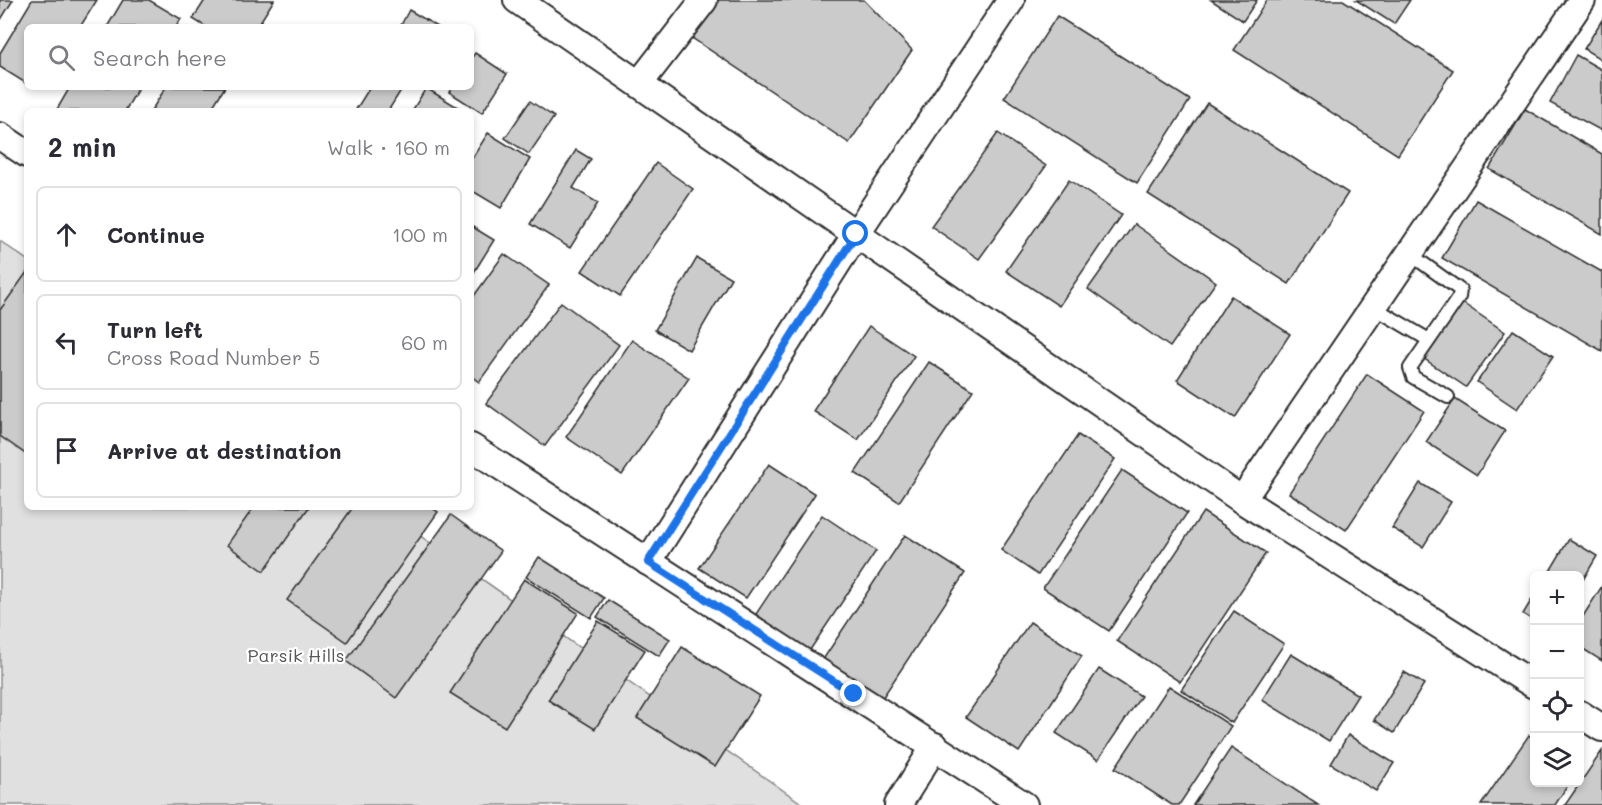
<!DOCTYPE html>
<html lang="en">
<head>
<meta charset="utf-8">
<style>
	body { margin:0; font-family:Mali,sans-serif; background:#f7f7f7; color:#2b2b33 }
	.controls { position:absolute; right:18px; bottom:18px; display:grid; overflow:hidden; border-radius:9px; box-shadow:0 3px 9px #0003 }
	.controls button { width:54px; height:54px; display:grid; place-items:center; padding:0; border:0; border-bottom:2px solid #e1e1e2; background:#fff; color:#2b2b33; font:30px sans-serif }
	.stop { position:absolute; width:18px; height:18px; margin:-14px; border:4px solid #1a73e8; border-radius:50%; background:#fff }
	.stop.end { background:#1a73e8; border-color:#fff; box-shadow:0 2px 6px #0008 }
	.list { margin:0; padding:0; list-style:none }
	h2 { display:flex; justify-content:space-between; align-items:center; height:78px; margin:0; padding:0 24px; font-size:26px }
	h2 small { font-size:20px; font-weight:400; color:#7c7c81 }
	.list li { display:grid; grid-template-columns:39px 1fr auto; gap:18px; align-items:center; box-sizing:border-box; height:96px; margin:0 12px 12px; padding:0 12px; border:2px solid #e1e1e2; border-radius:9px }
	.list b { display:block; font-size:22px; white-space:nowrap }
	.list p { margin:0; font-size:20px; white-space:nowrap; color:#7c7c81 }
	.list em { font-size:20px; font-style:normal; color:#7c7c81 }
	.icon { flex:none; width:33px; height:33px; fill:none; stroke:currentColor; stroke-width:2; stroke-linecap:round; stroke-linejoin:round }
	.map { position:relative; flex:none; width:1602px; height:805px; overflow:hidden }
	.search { position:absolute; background:#fff; box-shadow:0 3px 9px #0003; left:24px; top:24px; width:450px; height:66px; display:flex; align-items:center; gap:15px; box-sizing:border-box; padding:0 21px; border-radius:9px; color:#7c7c81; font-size:22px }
	.panel { position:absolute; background:#fff; box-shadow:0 3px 9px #0003; left:24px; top:108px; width:450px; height:402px; border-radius:9px }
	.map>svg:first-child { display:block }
</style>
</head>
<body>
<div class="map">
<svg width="1602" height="805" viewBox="0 0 1602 805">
	<rect width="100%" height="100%" fill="#fff"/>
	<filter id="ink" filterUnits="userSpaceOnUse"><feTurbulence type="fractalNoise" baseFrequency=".0167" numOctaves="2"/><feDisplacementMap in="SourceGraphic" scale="12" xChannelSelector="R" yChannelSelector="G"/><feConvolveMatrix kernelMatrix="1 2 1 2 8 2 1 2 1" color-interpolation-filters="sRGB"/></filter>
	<g filter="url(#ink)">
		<path fill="#e0e0e0" stroke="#868686" stroke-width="1.5" d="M0,241L27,260V507H379L804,805H0Z"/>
		<g fill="#cbcbcb" stroke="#2b2b2b" stroke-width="1.5">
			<path d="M0,0H13L0,21Z"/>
			<path d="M32,0H97L80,27H27V84L0,67V53Z"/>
			<path d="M123,0H149L181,19L176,27H107Z"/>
			<path d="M205,0H274L257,27H206L193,19Z"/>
			<path d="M718,0H864L912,50L849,143L692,38Z"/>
			<path d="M1211,0H1257L1243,21Z"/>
			<path d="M1267,0H1343L1453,70L1398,155L1234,50Z"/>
			<path d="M1356,0H1410L1394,24Z"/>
			<path d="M409,10L438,27H400Z"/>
			<path d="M1057,16L1190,100L1137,183L1004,98Z"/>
			<path d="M1602,20V60L1584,49Z"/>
			<path d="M475,53L507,74L482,113L449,92L453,87H471V59Z"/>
			<path d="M1576,55L1602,70V131L1550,103Z"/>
			<path d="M70,87H139L125,111H56Z"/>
			<path d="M166,87H225L210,111H151Z"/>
			<path d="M370,87H403L388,111H355Z"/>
			<path d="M426,88L464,111H412Z"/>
			<path d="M530,101L554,117L529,154L505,138Z"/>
			<path d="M1207,103L1348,193L1289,284L1148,194Z"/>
			<path d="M1525,109L1602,154V234L1489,169Z"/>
			<path d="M488,133L530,159L501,208L471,190V160Z"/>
			<path d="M998,133L1046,166L979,259L931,226Z"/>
			<path d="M576,150L591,159L573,188L598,203L570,248L530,224Z"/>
			<path d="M656,163L693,189L620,296L582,271Z"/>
			<path d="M1069,180L1121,215L1059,306L1006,271Z"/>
			<path d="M1476,200L1602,272V351L1442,258Z"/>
			<path d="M1134,224L1216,282L1170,347L1088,289Z"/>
			<path d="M471,226L494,240L471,277Z"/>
			<path d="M504,254L549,285L479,382L471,376V300Z"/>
			<path d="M697,258L731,278L689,350L655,330Z"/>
			<path d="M27,272V455L0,436V310Z"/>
			<path d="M1231,296L1290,334L1235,418L1177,380Z"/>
			<path d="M561,302L619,345L545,446L486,403Z"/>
			<path d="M1461,302L1505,332L1466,387L1423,358Z"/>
			<path d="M869,326L914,356L858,440L813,411Z"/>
			<path d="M1513,330L1553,356L1517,409L1477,382Z"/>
			<path d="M632,340L689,378L622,475L566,437Z"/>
			<path d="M929,362L973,390L899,502L855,473Z"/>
			<path d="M1367,374L1424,411L1346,530L1289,493Z"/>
			<path d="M1455,399L1505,431L1477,475L1426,442Z"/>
			<path d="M1078,435L1115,459L1038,575L1001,550Z"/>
			<path d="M769,464L815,494L746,598L699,568Z"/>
			<path d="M1122,470L1187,513L1109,631L1043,588Z"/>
			<path d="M1420,483L1451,502L1423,547L1392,528Z"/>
			<path d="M254,507H309L264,571L227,545Z"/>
			<path d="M353,507H431L438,512L347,642L287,600Z"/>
			<path d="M1203,512L1266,553L1180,682L1117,641Z"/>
			<path d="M451,515L501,551L396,698L346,661Z"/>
			<path d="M822,515L876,551L804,659L750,623Z"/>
			<path d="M905,535L965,573L879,703L820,664Z"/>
			<path d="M1569,539L1597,556L1580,585V576H1547Z"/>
			<path d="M539,557L604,598L591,618L526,577Z"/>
			<path d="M524,579L578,613L505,727L450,693Z"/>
			<path d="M1602,586V661L1580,647V621Z"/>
			<path d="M1534,596V621L1523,614Z"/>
			<path d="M608,600L670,639L659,656L597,617Z"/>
			<path d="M1234,611L1284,644L1232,723L1181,690Z"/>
			<path d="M598,621L645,650L595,729L548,700Z"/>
			<path d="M1030,622L1082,656L1019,752L966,717Z"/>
			<path d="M682,647L760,696L715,767L637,718Z"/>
			<path d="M1291,654L1358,695L1329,741L1262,700Z"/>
			<path d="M1099,669L1141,696L1098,760L1056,733Z"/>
			<path d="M1404,672L1424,684L1394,733L1374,720Z"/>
			<path d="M1169,686L1231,726L1179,805H1172L1115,768Z"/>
			<path d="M1348,735L1394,763L1376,791L1331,764Z"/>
			<path d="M1529,735L1534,739V782H1565L1568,785L1555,805H1481Z"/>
			<path d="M1231,748L1318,805H1193Z"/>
			<path d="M1602,751V805H1565Z"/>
		</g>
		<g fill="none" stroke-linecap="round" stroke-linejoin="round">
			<defs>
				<g id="service">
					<path d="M1410,254L1460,290L1459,297L1410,368L1413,377L1448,397"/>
					<path d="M1373,307L1429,340"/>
				</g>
				<g id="minor">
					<path d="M517,0L856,234L648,562"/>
					<path d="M1011,0L856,234L1242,500"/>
					<path d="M639,84L704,0"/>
					<path d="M0,136L27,154"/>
					<path d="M471,447L1024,805"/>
					<path d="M1534,685L1242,500L1582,0"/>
					<path d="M1580,714L1602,728"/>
					<path d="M898,805L935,746"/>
				</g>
			</defs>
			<use href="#service" stroke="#2b2b2b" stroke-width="16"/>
			<use href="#minor" stroke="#2b2b2b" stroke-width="30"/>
			<use href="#service" stroke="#fff" stroke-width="12"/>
			<use href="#minor" stroke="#fff" stroke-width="26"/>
		</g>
	</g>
	<g fill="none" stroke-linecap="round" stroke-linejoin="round" filter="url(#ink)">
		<path stroke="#1a73e8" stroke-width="8" d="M854,694L648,562L856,234"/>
	</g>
	<g text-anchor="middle" stroke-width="4.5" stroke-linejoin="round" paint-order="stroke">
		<g font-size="18" fill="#585858" stroke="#fff">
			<text x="296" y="662">Parsik Hills</text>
		</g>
	</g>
</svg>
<div class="controls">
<button>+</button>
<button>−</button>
<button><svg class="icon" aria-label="locate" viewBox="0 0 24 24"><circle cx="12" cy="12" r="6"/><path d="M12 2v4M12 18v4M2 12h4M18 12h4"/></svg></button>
<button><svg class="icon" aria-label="layers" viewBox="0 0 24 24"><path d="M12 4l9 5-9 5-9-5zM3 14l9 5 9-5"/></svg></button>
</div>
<div class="stop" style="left:856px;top:234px"></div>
<div class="stop end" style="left:854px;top:694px"></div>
<div class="search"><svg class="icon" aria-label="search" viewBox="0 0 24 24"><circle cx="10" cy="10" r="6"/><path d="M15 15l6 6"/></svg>Search here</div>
<section class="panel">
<h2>2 min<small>Walk · 160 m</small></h2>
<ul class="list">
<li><svg class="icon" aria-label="ahead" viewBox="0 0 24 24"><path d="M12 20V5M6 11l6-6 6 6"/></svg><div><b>Continue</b></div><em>100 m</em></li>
<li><svg class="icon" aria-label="left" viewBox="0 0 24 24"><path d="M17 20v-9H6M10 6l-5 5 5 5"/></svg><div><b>Turn left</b><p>Cross Road Number 5</p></div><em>60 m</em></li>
<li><svg class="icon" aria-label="arrive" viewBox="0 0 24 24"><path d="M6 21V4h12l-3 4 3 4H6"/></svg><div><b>Arrive at destination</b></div></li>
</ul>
</section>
</div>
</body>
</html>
